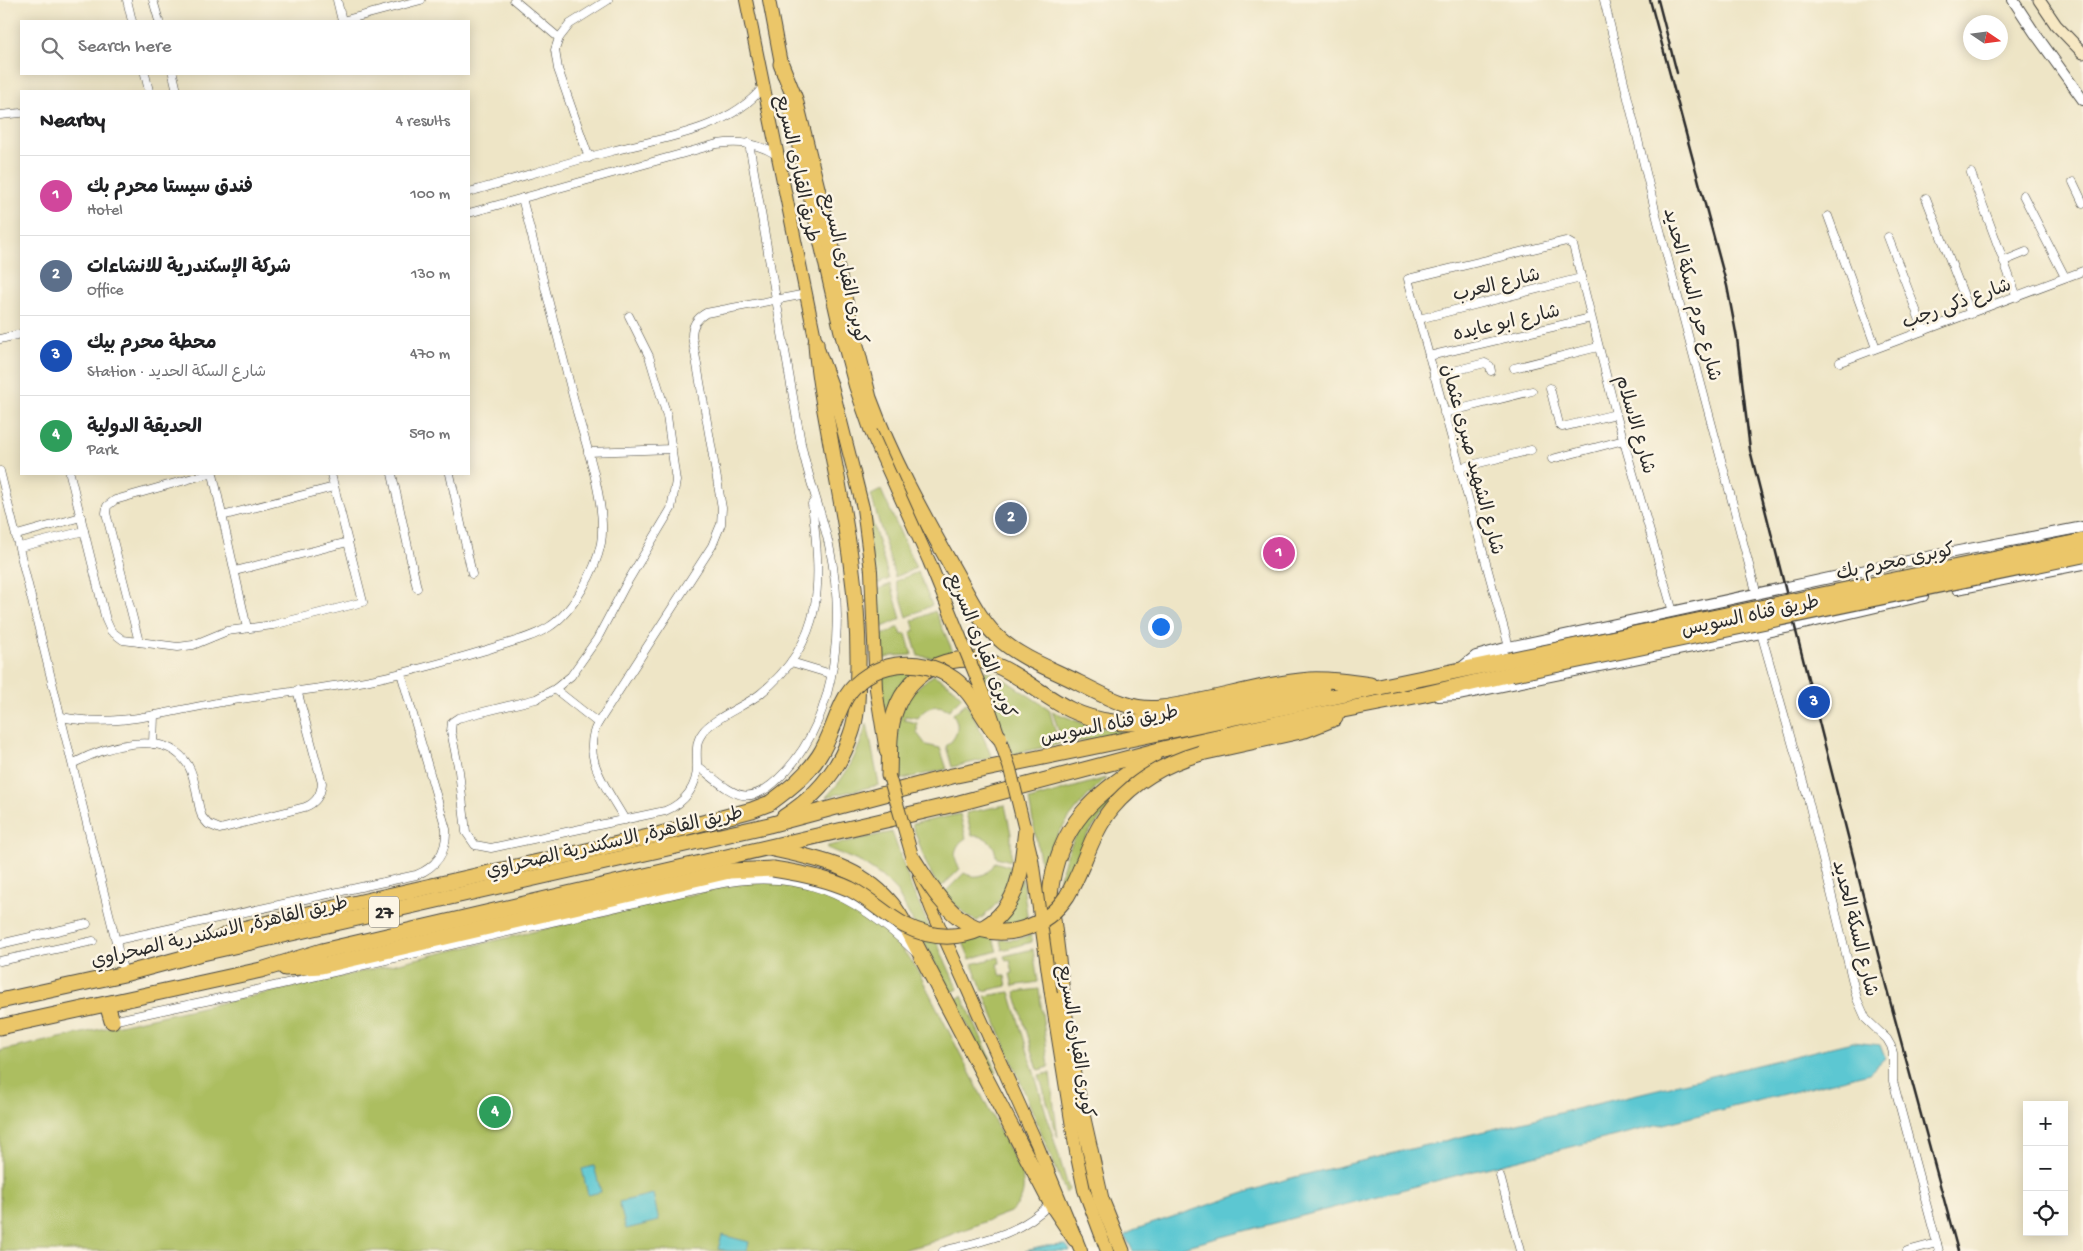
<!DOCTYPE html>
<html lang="en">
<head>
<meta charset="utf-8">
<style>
	body { margin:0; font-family:"Gochi Hand","Playpen Sans Arabic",sans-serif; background:#f2f2f2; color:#202124 }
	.controls { position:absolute; right:15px; bottom:15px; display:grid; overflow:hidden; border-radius:0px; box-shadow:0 2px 12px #0003 }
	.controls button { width:45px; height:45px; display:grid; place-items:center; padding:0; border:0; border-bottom:1px solid #e0e0e0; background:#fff; color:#202124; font:25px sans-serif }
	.compass { position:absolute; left:1963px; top:15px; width:45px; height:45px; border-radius:50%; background:#fff; box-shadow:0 2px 12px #0003; rotate:103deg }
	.you { position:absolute; left:1160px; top:626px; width:18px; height:18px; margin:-12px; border:4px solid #fff; border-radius:50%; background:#1a73e8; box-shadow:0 0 0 8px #1a73e833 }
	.badge { display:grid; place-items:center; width:32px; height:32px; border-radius:50%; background:#b5179e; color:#fff; font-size:16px; font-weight:700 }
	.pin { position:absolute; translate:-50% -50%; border:2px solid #fff; box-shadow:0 1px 5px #0006 }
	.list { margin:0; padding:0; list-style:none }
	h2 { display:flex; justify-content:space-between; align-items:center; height:65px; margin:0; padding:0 20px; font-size:21px }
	h2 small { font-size:16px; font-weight:400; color:#757577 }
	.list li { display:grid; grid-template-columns:32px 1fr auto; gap:15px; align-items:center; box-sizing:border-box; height:80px; padding:0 20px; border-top:1px solid #e0e0e0 }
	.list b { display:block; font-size:19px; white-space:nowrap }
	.list p { margin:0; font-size:16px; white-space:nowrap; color:#757577 }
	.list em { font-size:16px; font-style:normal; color:#757577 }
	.icon { flex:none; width:28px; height:28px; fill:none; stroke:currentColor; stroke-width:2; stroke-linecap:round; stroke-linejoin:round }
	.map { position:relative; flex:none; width:2083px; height:1251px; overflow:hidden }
	.search { position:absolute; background:#fff; box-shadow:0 2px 12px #0003; left:20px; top:20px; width:450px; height:55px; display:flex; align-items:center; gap:12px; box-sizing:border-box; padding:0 18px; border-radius:0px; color:#757577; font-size:19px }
	.panel { position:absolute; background:#fff; box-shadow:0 2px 12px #0003; left:20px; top:90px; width:450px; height:385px; border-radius:0px }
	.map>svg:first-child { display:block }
</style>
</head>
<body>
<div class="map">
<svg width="2083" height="1251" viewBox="0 0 2083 1251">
	<rect width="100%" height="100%" fill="#fcf5e5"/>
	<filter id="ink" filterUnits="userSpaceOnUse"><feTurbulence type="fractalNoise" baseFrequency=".02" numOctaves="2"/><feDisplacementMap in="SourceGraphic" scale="10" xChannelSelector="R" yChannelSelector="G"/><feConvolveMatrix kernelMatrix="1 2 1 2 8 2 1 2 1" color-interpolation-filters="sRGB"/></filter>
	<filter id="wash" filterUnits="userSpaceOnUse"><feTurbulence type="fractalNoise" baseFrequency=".0096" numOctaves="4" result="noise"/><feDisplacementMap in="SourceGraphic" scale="20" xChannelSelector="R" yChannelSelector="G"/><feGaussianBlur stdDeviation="1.12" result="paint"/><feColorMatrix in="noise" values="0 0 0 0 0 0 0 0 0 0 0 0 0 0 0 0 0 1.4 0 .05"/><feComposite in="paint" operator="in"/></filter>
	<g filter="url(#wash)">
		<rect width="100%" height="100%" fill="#eee5c6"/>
		<g fill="#acbe61" stroke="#6c7446">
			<path d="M859,471H861L870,514L889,579L875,585Z"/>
			<path d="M881,490L916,568L895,577L871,495Z"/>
			<path d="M918,572L932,605L907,617L896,581Z"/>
			<path d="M891,584L901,619L878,629L876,590Z"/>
			<path d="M935,611L954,654L937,658L918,656L911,632L915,630L912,621Z"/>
			<path d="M899,627L902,635L906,634L912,655L892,656L879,660L878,637Z"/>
			<path d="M986,670L1002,678L1049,709L1059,744L1013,754L982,677Z"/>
			<path d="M913,671L897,690L884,722L879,676L885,673Z"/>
			<path d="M934,675L951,686L962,697L949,710C937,703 926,706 918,718L905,716L904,720L917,723V733L926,745L940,748L947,769L899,780C894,739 893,699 934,675Z"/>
			<path d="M966,703L977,722L992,758L952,767L946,746C957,738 961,726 953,714Z"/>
			<path d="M1052,711L1084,724L1128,732L1127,734L1063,744Z"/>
			<path d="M867,723L879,785L826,797C848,775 858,752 867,723Z"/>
			<path d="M1106,778C1078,804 1057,831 1041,865L1029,800Z"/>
			<path d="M1132,779L1087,835L1057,898C1060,864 1075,827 1101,803C1110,794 1122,787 1132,779Z"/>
			<path d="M1005,805L1011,834V861L996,857C995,843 986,835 972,836L966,813Z"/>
			<path d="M960,814L966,838C954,845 952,858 960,869L939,889L926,863L912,824Z"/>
			<path d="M892,832L912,889L958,989L951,993L897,892L881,876L862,863L827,848L828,846Z"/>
			<path d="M995,862L1011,867C1008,890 997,908 977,921L969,917L943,894L964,873C977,880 989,875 995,862Z"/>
			<path d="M1022,878L1028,921L995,926Z"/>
			<path d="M769,882L808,887L858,909L894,939L916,967L1021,1173C1026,1189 1023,1202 1010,1212L929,1243L898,1251H0V1051L326,980L737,884Z"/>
			<path d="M979,935L993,939L997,951L970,959L963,942Z"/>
			<path d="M1031,935L1032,942L1002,950L1000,940L1018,939Z"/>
			<path d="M1033,949L1038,982L1013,986L1010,974L1013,973L1010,960L1006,961L1004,956Z"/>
			<path d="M999,957L1000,963L997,964L1001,976H1005L1007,986L983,991L972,964Z"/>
			<path d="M1039,989L1049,1067L1038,1070L1015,992Z"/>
			<path d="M1010,992L1069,1190L1066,1193L985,996Z"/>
			<path d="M962,996L997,1072L994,1074L954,1000Z"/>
			<path d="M1050,1073L1058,1138L1039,1075Z"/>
		</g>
		<g fill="#5bc7d2" stroke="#43797e">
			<path d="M1852,1042L1880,1045L1885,1058L1869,1073L1466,1173L1168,1251H1133L1125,1236L1133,1230L1287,1179Z"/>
			<path d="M594,1166L601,1192L588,1195L582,1169Z"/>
			<path d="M653,1194L659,1221L626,1229L619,1202Z"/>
			<path d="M722,1235L749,1242L747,1251H728L718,1249Z"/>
			<path d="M1065,1245L1068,1247L1070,1251H1025L1046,1246Z"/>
		</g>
	</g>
	<g filter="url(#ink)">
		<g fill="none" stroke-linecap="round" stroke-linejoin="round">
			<defs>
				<g id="minor">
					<path d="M127,0L132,21"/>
					<path d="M153,0L159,21"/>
					<path d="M337,0L342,21L421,0"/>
					<path d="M514,0L559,38"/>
					<path d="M1604,0L1658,222L1757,595"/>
					<path d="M145,74L149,91"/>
					<path d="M173,74L177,91"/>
					<path d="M0,115L21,113"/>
					<path d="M589,158L558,69L555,50L559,38L570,24L608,0"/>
					<path d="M1971,173L2017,297"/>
					<path d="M2073,182L2083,203"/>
					<path d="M469,192C516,179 564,163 612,151C662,138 729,130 763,87"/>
					<path d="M2023,195L2065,277"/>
					<path d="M1926,198L1971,314"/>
					<path d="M469,213L717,144C740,141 757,143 777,155"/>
					<path d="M1828,216L1876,348"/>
					<path d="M1888,237L1924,331"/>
					<path d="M2004,261L2026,252"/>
					<path d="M629,316L649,356L667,416L676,481L671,509L625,586L597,639L571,676L555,689L536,699L458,718L452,722L451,731L459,771L466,832L475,845L491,848L665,811C685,803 698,786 697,764C697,752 695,742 703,732C712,719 745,706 760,694C827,640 821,580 812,504L815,500"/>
					<path d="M1419,319L1581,278"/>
					<path d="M0,339L21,334"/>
					<path d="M1429,356L1591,318"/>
					<path d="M1840,362L2083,271"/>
					<path d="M1514,368L1598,347"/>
					<path d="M1434,376L1485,363L1490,366L1491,371"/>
					<path d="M1550,388L1559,424L1562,427L1616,414"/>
					<path d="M1444,413L1532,391"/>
					<path d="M588,452L672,449"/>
					<path d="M1552,459L1624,440"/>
					<path d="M1459,468L1531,450"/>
					<path d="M0,471L124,974"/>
					<path d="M70,474L106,620L111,631L123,640L178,647L193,645L227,631L273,625L363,602L331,474"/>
					<path d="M213,474L247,628"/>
					<path d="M392,474L417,588"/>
					<path d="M450,474L472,574"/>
					<path d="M222,516L334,487"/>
					<path d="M17,535L81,517"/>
					<path d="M20,547L84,531"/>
					<path d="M235,571L348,542"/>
					<path d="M1761,633L1808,799L1857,999L1866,1019L1887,1039L1891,1046L1893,1053V1081L1939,1251"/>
					<path d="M139,642L106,513L107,506L115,500L207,474"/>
					<path d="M1509,647L1408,279L1566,241L1573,245L1616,414L1673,612"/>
					<path d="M791,662L831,674"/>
					<path d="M555,689L598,723"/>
					<path d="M62,717C118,729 172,710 228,701C273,694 320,689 365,681C406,673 446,662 486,650C506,643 530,639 549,627C573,612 596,570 601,543C607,508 587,447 577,412C559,340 540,269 522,198"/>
					<path d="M153,744L154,715"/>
					<path d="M74,763C104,747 165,727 188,765C197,780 196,800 202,817L208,824L220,829L305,807C316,803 321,795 322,783L297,690"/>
					<path d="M698,766C734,794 747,813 786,771C839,713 845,618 829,545C821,510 808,478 801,443L749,143"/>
					<path d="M625,820C609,791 579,756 598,723L712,546L721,524L722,508L692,336C692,325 697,318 706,313L806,294"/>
					<path d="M117,940L416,875C437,867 447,851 446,829L401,673"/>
					<path d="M0,944L87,924"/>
					<path d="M0,961L93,941"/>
					<path d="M112,1021L234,995L713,885C798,867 854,893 915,952"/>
					<path d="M1500,1176L1520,1251"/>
					<path d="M943,1251C986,1240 1019,1235 1051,1203"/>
					<path d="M1907,1251L1937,1243"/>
				</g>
				<g id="tertiary">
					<path d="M2013,0L2034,32L2083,100"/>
					<path d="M1957,589L2083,564"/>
					<path d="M1460,669L1476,656L1509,647L1917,559L2083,527"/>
					<path d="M1438,696L1458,695L1795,626L1923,596"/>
				</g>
				<path id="secondary" d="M2039,0L2056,25L2083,53"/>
				<g id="trunk">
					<path d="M746,0L816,343L832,386L863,508L871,571L876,689L886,752"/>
					<path d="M769,0L783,74"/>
					<path d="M788,101L840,330L855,386L871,432"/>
					<path d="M919,876L932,910L1036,1142L1081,1251"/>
					<path d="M1051,994L1076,1152L1084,1190L1107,1251"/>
				</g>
				<g id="motorway">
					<path d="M781,64L795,99L869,398C891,458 921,512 952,567C967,593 980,623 1003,642C1025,660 1054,670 1079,683C1105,696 1131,712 1161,708C1211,702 1259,684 1310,680C1330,679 1350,682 1370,685"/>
					<path d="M1201,753L1305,730L1335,718"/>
					<path d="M889,776C890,755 888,732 895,712C909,667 960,646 1002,668C1043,689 1063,716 1113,722C1147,726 1181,716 1214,709C1250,702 1286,695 1322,687"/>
					<path d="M784,817C816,797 839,770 851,734C859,712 857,689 858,666C859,596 846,525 833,456C827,418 818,381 816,343"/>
					<path d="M769,848C814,858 857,865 889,901C897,909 902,920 908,930L1051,1203L1075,1239"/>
					<path d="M201,952C213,940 226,934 242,929L657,835L752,810L770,803"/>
					<path d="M285,968L321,966L729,871L773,869"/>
					<path d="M0,1001L124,974L198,954L769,825L952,776L1509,660"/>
					<path d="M107,1004L112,1021"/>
					<path d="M0,1027L261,970L322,951L959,803L1167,748L1302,718L1425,694L1511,674"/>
					<path d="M1122,1251L1101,1199L1071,1065L1050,895C1057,825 1096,792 1153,757"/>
				</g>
			</defs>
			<use href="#minor" stroke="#484742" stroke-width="9"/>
			<use href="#tertiary" stroke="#484742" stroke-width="12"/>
			<use href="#secondary" stroke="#484742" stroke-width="13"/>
			<use href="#trunk" stroke="#484742" stroke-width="14"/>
			<use href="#motorway" stroke="#484742" stroke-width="17"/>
			<use href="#minor" stroke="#fff" stroke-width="8"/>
			<use href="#tertiary" stroke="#fff" stroke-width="10"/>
			<use href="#secondary" stroke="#f7e8c3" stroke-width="11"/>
			<use href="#trunk" stroke="#ebc669" stroke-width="12"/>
			<use href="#motorway" stroke="#ebc669" stroke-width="15"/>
			<g stroke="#2b2b2b" stroke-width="2.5">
				<path d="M1650,0L1727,286L1737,338L1750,450L1886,986L1958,1251"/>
				<path d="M1658,0L1677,73"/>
			</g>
			<defs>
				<g id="trunk-bridge">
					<path d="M871,432L929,561L991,713L1010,769L1032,859L1051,994"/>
					<path d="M889,776L913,859"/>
				</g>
				<g id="motorway-bridge">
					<path d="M1509,660L2083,541"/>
					<path d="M1511,674L2083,555"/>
					<path d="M770,803C789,789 806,776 819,756C831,738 835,716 846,697C869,661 920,654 954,679C975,694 982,720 1000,738"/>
					<path d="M913,859C928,882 943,909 967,923C1001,943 1046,928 1067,896C1084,868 1090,835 1112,808C1135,780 1166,763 1201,753"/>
					<path d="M773,869C799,873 826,878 850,889C870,899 885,915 904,925C943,945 991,939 1012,897C1022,876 1023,853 1026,830"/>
				</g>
			</defs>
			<use href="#trunk-bridge" stroke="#484742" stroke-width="14" stroke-linecap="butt"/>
			<use href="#motorway-bridge" stroke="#484742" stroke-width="17" stroke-linecap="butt"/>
			<use href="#trunk-bridge" stroke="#ebc669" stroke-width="12"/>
			<use href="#motorway-bridge" stroke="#ebc669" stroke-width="15"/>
		</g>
	</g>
	<g text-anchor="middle" stroke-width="5" stroke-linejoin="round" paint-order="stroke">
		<rect fill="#fcf5e5" stroke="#6a6863" stroke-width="1" x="369" y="896.5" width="30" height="31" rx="4"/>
		<g font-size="18" font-weight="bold" fill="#2b2b2b">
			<text x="384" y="918">27</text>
		</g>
		<g font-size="19" fill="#2b2b2b" stroke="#fcf5e5">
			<text transform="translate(799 168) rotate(78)" y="7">طريق القبارى السريع</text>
			<text transform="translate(846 268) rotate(77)" y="7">كوبرى القبارى السريع</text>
			<text transform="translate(1496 283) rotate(-14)" y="7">شارع العرب</text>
			<text transform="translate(1694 294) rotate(75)" y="7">شارع حرم السكة الحديد</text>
			<text transform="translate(1956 302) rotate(-20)" y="7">شارع ذكى رجب</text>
			<text transform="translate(1506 321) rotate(-13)" y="7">شارع ابو عايده</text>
			<text transform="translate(1637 424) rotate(74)" y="7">شارع الاسلام</text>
			<text transform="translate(1474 459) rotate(75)" y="7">شارع الشهيد صبرى عثمان</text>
			<text transform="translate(1895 560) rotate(-12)" y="7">كوبرى محرم بك</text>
			<text transform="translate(1750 614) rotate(-12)" y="7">طريق قناه السويس</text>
			<text transform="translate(983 645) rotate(68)" y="7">كوبرى القبارى السريع</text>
			<text transform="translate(1109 723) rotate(-11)" y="7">طريق قناه السويس</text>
			<text transform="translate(614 840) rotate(-13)" y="7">طريق القاهرة, الاسكندرية الصحراوي</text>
			<text transform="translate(1857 928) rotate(76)" y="7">شارع السكة الحديد</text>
			<text transform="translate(219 930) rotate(-13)" y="7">طريق القاهرة, الاسكندرية الصحراوي</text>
			<text transform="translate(1078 1041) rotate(81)" y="7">كوبرى القبارى السريع</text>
		</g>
	</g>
</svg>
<div class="controls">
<button>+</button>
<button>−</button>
<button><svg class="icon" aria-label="locate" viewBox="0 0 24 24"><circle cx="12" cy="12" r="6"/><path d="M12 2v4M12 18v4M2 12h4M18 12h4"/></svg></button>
</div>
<svg class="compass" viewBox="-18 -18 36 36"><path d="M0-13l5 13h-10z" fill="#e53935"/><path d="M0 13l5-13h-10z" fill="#757577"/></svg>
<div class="you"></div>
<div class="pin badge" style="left:1279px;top:553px;background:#d1479c">1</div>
<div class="pin badge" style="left:1011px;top:518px;background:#5c6f8a">2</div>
<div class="pin badge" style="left:1814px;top:702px;background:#1a4fb4">3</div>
<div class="pin badge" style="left:495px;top:1112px;background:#2e9e5b">4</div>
<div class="search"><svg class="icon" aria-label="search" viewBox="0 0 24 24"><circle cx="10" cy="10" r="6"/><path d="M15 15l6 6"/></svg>Search here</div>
<section class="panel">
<h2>Nearby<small>4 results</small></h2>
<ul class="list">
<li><span class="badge" style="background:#d1479c">1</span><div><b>فندق سيستا محرم بك</b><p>Hotel</p></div><em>100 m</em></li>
<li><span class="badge" style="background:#5c6f8a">2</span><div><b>شركة الإسكندرية للانشاءات</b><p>Office</p></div><em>130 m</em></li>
<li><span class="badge" style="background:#1a4fb4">3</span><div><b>محطة محرم بيك</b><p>Station · شارع السكة الحديد</p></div><em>470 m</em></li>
<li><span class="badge" style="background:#2e9e5b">4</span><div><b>الحديقة الدولية</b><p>Park</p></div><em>590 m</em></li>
</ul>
</section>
</div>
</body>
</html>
